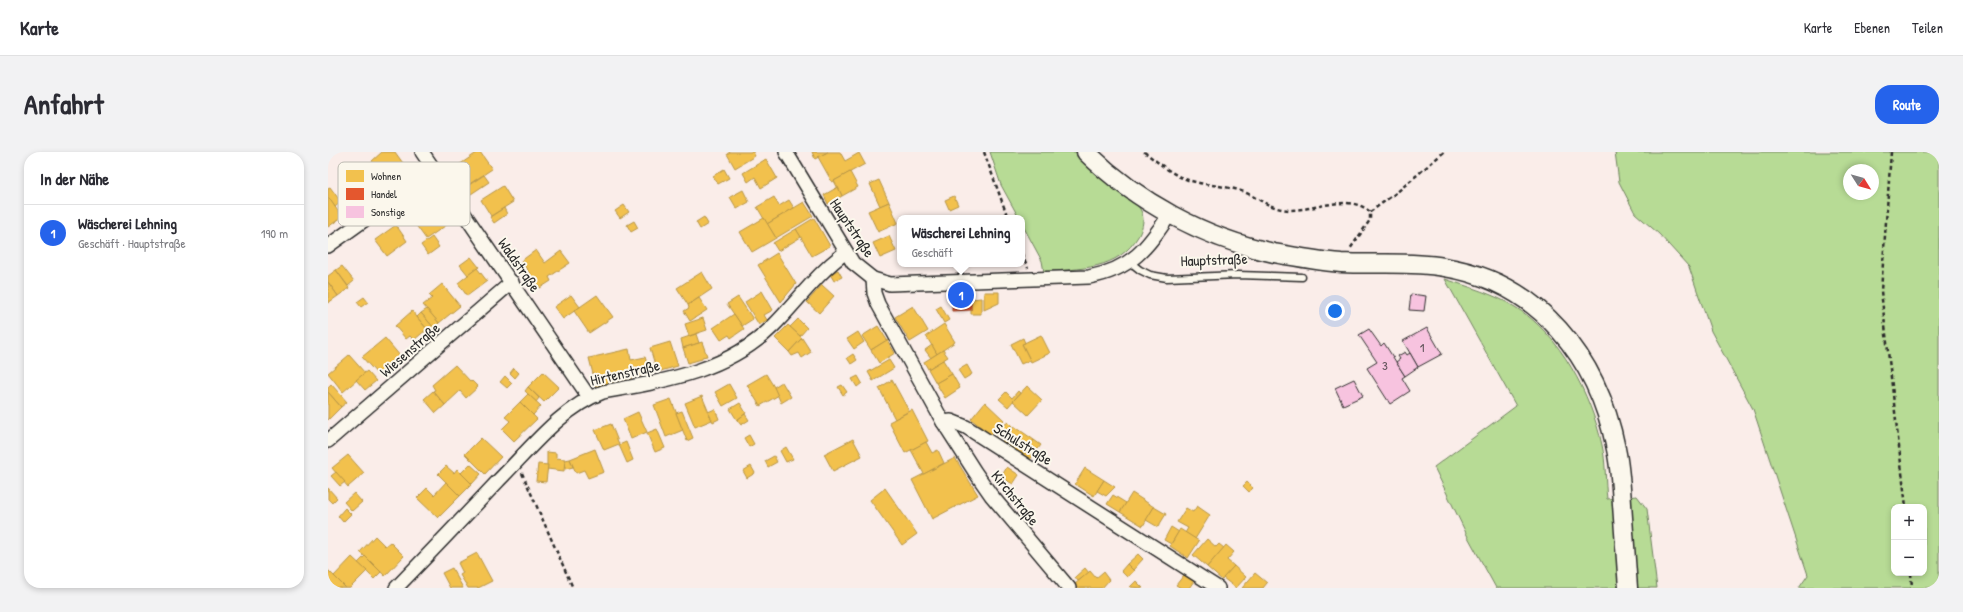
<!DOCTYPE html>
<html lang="de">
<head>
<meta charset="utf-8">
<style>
	body { margin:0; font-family:"Patrick Hand",sans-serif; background:#f2f2f3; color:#2b2b33 }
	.controls { position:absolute; right:12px; bottom:12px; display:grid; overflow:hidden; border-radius:8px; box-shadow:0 2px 6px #0003 }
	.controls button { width:36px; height:36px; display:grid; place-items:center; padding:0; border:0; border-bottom:1px solid #e1e1e2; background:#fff; color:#2b2b33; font:20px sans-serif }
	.compass { position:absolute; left:1515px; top:12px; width:36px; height:36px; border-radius:50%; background:#fff; box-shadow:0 2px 6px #0003; rotate:127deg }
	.you { position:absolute; left:1007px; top:159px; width:14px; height:14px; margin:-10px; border:3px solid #fff; border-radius:50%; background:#1a73e8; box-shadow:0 0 0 6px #1a73e833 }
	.badge { display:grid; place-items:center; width:26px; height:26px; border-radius:50%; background:#2563eb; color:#fff; font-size:13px; font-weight:700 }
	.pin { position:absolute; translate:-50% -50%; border:2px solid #fff; box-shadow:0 1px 4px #0006 }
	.popup { position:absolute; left:569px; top:63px; width:128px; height:52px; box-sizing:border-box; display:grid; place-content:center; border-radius:8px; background:#fff; filter:drop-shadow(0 1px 3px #0005); font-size:13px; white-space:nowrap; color:#7c7c81 }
	.popup b { font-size:15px; color:#2b2b33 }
	.popup::after { content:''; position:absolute; left:50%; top:100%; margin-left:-8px; border:8px solid transparent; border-top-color:#fff }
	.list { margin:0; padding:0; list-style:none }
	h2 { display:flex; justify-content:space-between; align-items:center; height:52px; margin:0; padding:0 16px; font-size:17px }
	h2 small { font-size:13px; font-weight:400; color:#7c7c81 }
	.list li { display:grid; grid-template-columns:26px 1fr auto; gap:12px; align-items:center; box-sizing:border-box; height:56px; padding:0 16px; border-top:1px solid #e1e1e2 }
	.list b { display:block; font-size:15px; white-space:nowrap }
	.list p { margin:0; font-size:13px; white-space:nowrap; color:#7c7c81 }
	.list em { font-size:13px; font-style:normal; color:#7c7c81 }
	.map { position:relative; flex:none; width:1611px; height:436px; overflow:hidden; border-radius:16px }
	header { display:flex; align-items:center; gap:24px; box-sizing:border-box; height:56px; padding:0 20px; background:#fff; border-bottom:1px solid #e1e1e2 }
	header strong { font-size:19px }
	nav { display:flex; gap:22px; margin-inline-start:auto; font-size:14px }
	.intro { display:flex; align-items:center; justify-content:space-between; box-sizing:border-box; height:96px; padding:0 24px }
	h1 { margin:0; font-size:28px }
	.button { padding:10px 18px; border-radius:16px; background:#2563eb; color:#fff; font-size:14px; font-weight:700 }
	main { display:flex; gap:24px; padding:0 24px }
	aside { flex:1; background:#fff; border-radius:16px; box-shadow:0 2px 6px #0003 }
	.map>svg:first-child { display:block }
</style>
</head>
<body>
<header>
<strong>Karte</strong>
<nav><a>Karte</a><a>Ebenen</a><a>Teilen</a></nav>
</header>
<div class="intro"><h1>Anfahrt</h1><a class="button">Route</a></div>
<main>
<aside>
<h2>In der Nähe<small></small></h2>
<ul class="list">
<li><span class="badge">1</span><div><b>Wäscherei Lehning</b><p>Geschäft · Hauptstraße</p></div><em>190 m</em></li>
</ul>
</aside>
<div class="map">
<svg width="1611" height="436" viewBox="0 0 1611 436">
	<rect width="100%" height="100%" fill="#faede9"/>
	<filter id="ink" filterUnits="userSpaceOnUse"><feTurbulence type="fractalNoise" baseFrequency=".025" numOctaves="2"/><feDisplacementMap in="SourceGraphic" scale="8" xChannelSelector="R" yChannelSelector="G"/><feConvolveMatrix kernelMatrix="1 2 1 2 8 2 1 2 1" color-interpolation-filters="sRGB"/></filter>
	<g filter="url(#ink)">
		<g fill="#b7db95" stroke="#718360" fill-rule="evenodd">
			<path d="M662,0H748C757,9 767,19 777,27C788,37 804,44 812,57C817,65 815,75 811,83C790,119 752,116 716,120L714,109L694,72V66H691L673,33Z"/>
			<path d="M1287,0H1611V436H1471L1480,423L1425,257L1383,179L1361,115L1331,82L1307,61L1291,30ZM1521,18H1545V42H1521ZM1566,355H1596V421H1566Z"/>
			<path d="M1117,127C1141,135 1166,142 1187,155C1232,182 1263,243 1274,293C1278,310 1277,330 1279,347L1309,344L1319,357L1329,436H1168L1140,385L1106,315L1188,254Z"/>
		</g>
		<g fill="#f2c14e" stroke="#b69444">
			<path d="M54,0H67L77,14L58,29L44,9Z"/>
			<path d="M150,0H152L164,17L140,33L128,15Z"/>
			<path d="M402,0H425L427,4L407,16L399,2Z"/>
			<path d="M484,0H500L487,7Z"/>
			<path d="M500,0H512L517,9L531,1L537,12L504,30L490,5Z"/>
			<path d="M438,7L449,26L433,36L427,25L420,30L415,21Z"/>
			<path d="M396,17L401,26L390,32L385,24Z"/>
			<path d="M35,18L50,38L24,57L11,40L30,26L28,23Z"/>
			<path d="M52,20L60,31L54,35L46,24Z"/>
			<path d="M522,20L530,35L514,44L506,29Z"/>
			<path d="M156,23L161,30L143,42L138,35Z"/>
			<path d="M551,28L561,50L552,54L542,32Z"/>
			<path d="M175,34L185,50L163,64L153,48Z"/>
			<path d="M2,35L13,50L7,55L0,46V36Z"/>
			<path d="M510,35L514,44L500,52L496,43Z"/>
			<path d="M415,38L421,50L409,57L402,45Z"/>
			<path d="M626,44L630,53L621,57L617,48Z"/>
			<path d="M446,45L451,54L461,48L466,56L439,72L429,55Z"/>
			<path d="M1,46L14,65L0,75V47Z"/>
			<path d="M108,50L123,70L98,87L82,65L96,55L98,57Z"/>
			<path d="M476,50L485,64L448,86L439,72Z"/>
			<path d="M561,50L570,71L550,80L540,59Z"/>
			<path d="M296,53L301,60L292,66L287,59Z"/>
			<path d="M176,56L179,62L166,71L162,65Z"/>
			<path d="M376,65L380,72L372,77L368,70Z"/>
			<path d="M436,66L448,86L424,100L412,80Z"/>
			<path d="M486,66L502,94L484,104L468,77Z"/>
			<path d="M306,69L310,76L303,80L299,73Z"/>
			<path d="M68,73L79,89L59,104L47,88Z"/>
			<path d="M468,77L473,85L450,99L445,91Z"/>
			<path d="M561,84L568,99L552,106L545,91Z"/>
			<path d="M104,85L111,95L100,103L93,93Z"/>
			<path d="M208,98L217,111L233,99L242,111L221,125L223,129L212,136L193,109Z"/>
			<path d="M449,101L468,132L453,150L430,113Z"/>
			<path d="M143,105L151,115L140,123L132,113Z"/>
			<path d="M14,114L26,129L20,134L8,118Z"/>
			<path d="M149,116L159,129L139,144L130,131Z"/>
			<path d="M8,118L21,136L10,144L0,130V124Z"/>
			<path d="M510,118L514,125L506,129L502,122Z"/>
			<path d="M374,120L384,137L360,153L349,136Z"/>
			<path d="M0,130L10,144L0,151Z"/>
			<path d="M114,132L132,154L111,171L95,153L104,146L101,143Z"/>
			<path d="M494,133L506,144L491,161L479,150Z"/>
			<path d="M434,139L445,158L436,163L439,168L431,173L417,150Z"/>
			<path d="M656,140H671V151L656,158Z"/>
			<path d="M243,143L252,155L235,167L226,155Z"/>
			<path d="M269,143L285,165L261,181L246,159Z"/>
			<path d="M36,145L40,150L33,155L29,150Z"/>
			<path d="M410,145L425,167L414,174L399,152Z"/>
			<path d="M371,146L379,158L362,169L356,159L361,156L360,153Z"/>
			<path d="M653,146V162H643V147Z"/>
			<path d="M585,154L600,179L582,190L567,165Z"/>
			<path d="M613,154L621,168L616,171L608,157Z"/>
			<path d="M99,157L111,171L106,176L93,161Z"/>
			<path d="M84,159L99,177L86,188L82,184L78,187L67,174Z"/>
			<path d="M93,161L106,176L98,182L96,180L99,177L89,165Z"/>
			<path d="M406,162L416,177L403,186L401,183L393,188L385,176Z"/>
			<path d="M375,166L379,178L361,184L357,172Z"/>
			<path d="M470,167L479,176L472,184L462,175Z"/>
			<path d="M616,172L627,190L609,202L598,184Z"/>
			<path d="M460,173L474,186L461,200L447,186Z"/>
			<path d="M550,174L559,188L543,198L534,184Z"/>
			<path d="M530,180L536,190L526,197L519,187Z"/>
			<path d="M368,182L371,191L355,196L353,187Z"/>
			<path d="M713,183L722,201L703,210L694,192Z"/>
			<path d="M57,186L73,205L51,224L34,205Z"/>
			<path d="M474,186L483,200L474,206L471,201L464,204L461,200Z"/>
			<path d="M695,186L697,191L694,192L702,208L693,212L683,192Z"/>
			<path d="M559,188L567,201L551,211L543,198Z"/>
			<path d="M342,190L350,214L329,220L322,196Z"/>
			<path d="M374,190L379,204L374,205V207L360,211L355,196Z"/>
			<path d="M604,193L609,202L603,206L597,198Z"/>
			<path d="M301,197L303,208L317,205L319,211H321L323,221L268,234L261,206Z"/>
			<path d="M615,198L620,205L600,217L596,210Z"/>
			<path d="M525,202L529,208L523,212L519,206Z"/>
			<path d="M21,203L37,221L15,240L0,221Z"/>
			<path d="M561,208L566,216L545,229L540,220Z"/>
			<path d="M615,208L624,222L608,231L600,217Z"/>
			<path d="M127,213L143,230L144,229L150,235L138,246L132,239L117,253L105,239L107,238L104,233Z"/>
			<path d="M639,213L644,222L636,227L630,218Z"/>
			<path d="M186,216L191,221L187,226L182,221Z"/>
			<path d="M39,219L48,229L37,238L28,228Z"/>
			<path d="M215,220L231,235L216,250L200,235Z"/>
			<path d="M438,222L451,243L432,254L419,233Z"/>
			<path d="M624,222L632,236L617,246L608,231Z"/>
			<path d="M177,224L184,231L179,236L172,230Z"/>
			<path d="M530,224L534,231L529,235L524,227Z"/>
			<path d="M564,228L581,259L567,267L551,236Z"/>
			<path d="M454,230L463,245L453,251L446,235Z"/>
			<path d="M3,232L19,250L13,255L0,240V235Z"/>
			<path d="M401,232L409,246L395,254L387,240Z"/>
			<path d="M514,233L519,240L515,243L510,235Z"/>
			<path d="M699,234L714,248L700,263L685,249Z"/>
			<path d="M200,235L211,246L208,250L197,239Z"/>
			<path d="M105,239L117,253L108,261L96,247Z"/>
			<path d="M690,239L692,241L680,255L671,247L678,240L684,246Z"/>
			<path d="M0,240L13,255L0,268Z"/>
			<path d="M200,242L213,254L205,263L192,250Z"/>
			<path d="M374,244L384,268L367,275L357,251Z"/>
			<path d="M343,247L355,278L338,285L326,253Z"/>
			<path d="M192,250L209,267L186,289L174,277L182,269L177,265Z"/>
			<path d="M657,250L676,268L663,283L643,267Z"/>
			<path d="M412,251L418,261L409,268L402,257Z"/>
			<path d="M387,257L391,267L385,270L380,260Z"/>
			<path d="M584,258L600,289L577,301L561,270Z"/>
			<path d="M354,259L365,286L359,289L348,261Z"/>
			<path d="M310,260L319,280L303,287L295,267Z"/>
			<path d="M417,262L421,268L413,273L409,268Z"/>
			<path d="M680,270L684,274L670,285L666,281Z"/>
			<path d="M283,272L291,292L276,298L267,278Z"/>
			<path d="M686,274L706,288L694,304L674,289Z"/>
			<path d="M329,277L337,296L327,300L319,281Z"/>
			<path d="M421,283L426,292L421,295L416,286Z"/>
			<path d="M153,286L173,305L157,322L137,302Z"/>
			<path d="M525,287L534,304L505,319L496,302Z"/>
			<path d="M706,288L713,293L701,309L694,304Z"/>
			<path d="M298,290L305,308L299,311L291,293Z"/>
			<path d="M598,290L604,301L610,298L616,311L596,322L583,298Z"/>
			<path d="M458,295L465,307L458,310L452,299Z"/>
			<path d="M267,297L276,320L260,326L256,318L248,321L242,307Z"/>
			<path d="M219,300L228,301V306L237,307L236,319L219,317Z"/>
			<path d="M20,303L36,321L20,335L4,316Z"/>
			<path d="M446,304L449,310L440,315L437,309Z"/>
			<path d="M627,306L650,343L604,367L584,328Z"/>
			<path d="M242,307L245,315L237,317V308Z"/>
			<path d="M142,312L153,322L144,332L133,321Z"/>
			<path d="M210,312L220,313L218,330L208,329Z"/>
			<path d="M118,314L126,321L129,317L144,332L132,344L110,322Z"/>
			<path d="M423,314L427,321L419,326L415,319Z"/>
			<path d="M679,315L691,323L685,332L673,325Z"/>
			<path d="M757,316L776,328L766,344L747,332Z"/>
			<path d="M8,320L17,330L12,334L3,324Z"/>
			<path d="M776,328L787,335L778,344L769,339Z"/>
			<path d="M118,330L132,344L110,366L89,346L99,336L106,343Z"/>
			<path d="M919,330L925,336L921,340L915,334Z"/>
			<path d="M0,336L9,346L4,351L0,347Z"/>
			<path d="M557,336L589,382L574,393L542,348Z"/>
			<path d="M26,341L34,350L24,359L16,350Z"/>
			<path d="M804,341L826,355L815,374L792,360Z"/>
			<path d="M785,343L798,351L792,360L779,352Z"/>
			<path d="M869,354L882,363L867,387L857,381L860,376L849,370L858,356L865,360Z"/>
			<path d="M826,355L838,362L830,375L818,368Z"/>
			<path d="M17,356L23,362L15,370L10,364Z"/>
			<path d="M843,375L851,380L843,392L836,388Z"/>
			<path d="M852,377L871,389L860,406L842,394Z"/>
			<path d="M47,384L57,394L62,390L76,404L57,424L32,400Z"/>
			<path d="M879,387L888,395L891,392L896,396L879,415L865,403Z"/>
			<path d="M898,393L906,400L899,408L906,414L894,428L879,415Z"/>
			<path d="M149,401L164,429L150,436H140L132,423L135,421L130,411Z"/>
			<path d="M810,402L815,407L805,418L799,412Z"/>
			<path d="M37,404L53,420L46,427L30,411Z"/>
			<path d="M24,405L39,419L22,436H18L6,424Z"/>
			<path d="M799,412L806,419L799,425L793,419Z"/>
			<path d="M906,414L918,425L908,436L895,426Z"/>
			<path d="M124,416L135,436H122L114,421Z"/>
			<path d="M757,416L761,421L750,429L747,425Z"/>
			<path d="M0,418L18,436H0Z"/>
			<path d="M762,419L768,426L775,420L781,428L774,436H748L746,433Z"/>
			<path d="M927,421L939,431L935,436H914Z"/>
			<path d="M856,423L866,429L861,436H853L848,433Z"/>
			<path d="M808,429L815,436L802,435Z"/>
		</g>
		<path fill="#e4572e" stroke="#ac4a2d" d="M624,140H643V158L624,159Z"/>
		<g fill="#f7c3df" stroke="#2b2b2b">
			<path d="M1083,142L1098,144L1096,159L1081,158Z"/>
			<path d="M1099,176L1114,202L1090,215L1075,189Z"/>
			<path d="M1041,177L1053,194L1056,191L1077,224L1074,226L1082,239L1062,252L1039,216L1049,210L1031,183Z"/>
			<path d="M1077,200L1079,203L1082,201L1090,215L1077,224L1068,210L1072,207L1070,204Z"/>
			<path d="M1026,227L1035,244L1015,253L1007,236Z"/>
		</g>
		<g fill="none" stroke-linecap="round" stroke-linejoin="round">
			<defs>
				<path id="lane" d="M802,110L812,118L822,123L839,126L910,123L974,125"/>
				<g id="street">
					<path d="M94,0L261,245"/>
					<path d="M458,0L525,111L545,127L562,132L761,125C804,117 819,96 842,62"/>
					<path d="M0,94L106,18"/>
					<path d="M545,127L546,141L550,152L615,270L647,320L663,343L741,436"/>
					<path d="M615,270L623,269L638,275L890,436"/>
					<path d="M0,289L184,130"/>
					<path d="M68,436C103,400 137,364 171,328C202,297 233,256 275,240C336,229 399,220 445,174C470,149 489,121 518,100"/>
				</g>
				<path id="secondary" d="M758,0C809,50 876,86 946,101C968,105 991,109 1013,111C1047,113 1082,109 1116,115C1211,130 1270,206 1288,297C1292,315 1293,334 1294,352C1296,380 1298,408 1300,436"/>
			</defs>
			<use href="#lane" stroke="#2b2b2b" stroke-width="9"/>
			<use href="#street" stroke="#2b2b2b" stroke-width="16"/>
			<use href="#secondary" stroke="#2b2b2b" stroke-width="21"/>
			<g stroke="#2b2b2b" stroke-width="2.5" stroke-dasharray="4 3" stroke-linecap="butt">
				<path d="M656,0L680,66"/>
				<path d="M816,0C830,10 844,23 860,28C878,34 898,33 916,40C932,47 944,58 963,58C988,58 1022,41 1042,60V68L1022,97"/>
				<path d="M1563,0L1553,139L1578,355"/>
				<path d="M1042,60L1068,41L1116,0"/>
				<path d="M694,102L700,116"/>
				<path d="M194,321L245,436"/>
				<path d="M1583,421L1584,436"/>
			</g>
			<use href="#lane" stroke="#fbf7ec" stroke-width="6"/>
			<use href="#street" stroke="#fbf7ec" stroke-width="13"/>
			<use href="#secondary" stroke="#fbf7ec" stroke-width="18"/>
		</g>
	</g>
	<g text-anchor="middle" stroke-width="4" stroke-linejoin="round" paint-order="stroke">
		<g font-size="13" fill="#5e5158">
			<text x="1094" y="200">1</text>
			<text x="1057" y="218">3</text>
		</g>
		<g font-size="15" fill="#2b2b2b" stroke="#fbf7ec">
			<text transform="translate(524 76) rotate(56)" y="5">Hauptstraße</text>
			<text transform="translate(886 108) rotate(-2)" y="5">Hauptstraße</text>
			<text transform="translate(191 113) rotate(55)" y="5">Waldstraße</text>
			<text transform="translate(82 198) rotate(-41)" y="5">Wiesenstraße</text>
			<text transform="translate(297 221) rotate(-13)" y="5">Hirtenstraße</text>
			<text transform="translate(695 292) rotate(32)" y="5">Schulstraße</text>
			<text transform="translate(687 346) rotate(51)" y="5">Kirchstraße</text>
		</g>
	</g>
	<rect x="10" y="10" width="132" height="64" rx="6" fill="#fbf7ec" stroke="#bdbab2" stroke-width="1"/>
	<rect x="18" y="18" width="18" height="12" fill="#f2c14e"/>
	<rect x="18" y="36" width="18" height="12" fill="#e4572e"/>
	<rect x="18" y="54" width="18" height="12" fill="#f7c3df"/>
	<g font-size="11" fill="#2b2b2b">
		<text x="43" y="28">Wohnen</text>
		<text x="43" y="46">Handel</text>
		<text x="43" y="64">Sonstige</text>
	</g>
</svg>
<div class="controls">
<button>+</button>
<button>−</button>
</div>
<svg class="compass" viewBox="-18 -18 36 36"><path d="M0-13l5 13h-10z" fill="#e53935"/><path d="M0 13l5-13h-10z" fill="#7c7c81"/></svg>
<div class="you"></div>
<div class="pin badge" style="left:633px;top:143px">1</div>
<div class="popup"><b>Wäscherei Lehning</b>Geschäft</div>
</div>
</main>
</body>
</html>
